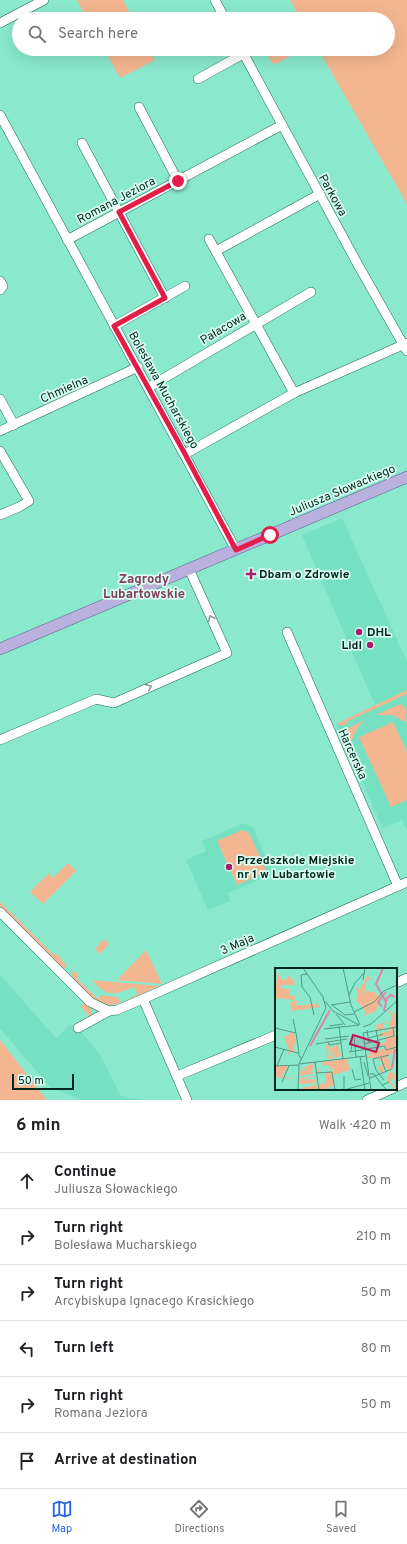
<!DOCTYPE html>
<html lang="en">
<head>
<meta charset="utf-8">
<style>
	body { margin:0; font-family:Overpass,sans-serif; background:#f6f6f6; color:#202124 }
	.scale { position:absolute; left:12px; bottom:10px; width:62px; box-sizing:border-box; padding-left:4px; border:2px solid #00271d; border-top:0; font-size:11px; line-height:14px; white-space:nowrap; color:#00271d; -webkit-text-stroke:3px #dafdf1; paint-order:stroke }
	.stop { position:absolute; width:12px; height:12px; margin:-9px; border:3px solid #e11d48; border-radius:50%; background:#fff }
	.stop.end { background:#e11d48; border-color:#fff; box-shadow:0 1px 4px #0008 }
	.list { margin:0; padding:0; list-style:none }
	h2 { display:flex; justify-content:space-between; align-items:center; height:52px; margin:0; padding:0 16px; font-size:17px }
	h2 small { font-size:13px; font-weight:400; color:#757577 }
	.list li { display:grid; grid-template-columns:26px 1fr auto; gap:12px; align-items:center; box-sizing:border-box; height:56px; padding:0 16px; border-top:1px solid #e0e0e0 }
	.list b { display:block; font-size:15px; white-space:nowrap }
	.list p { margin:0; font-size:13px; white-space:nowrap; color:#757577 }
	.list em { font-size:13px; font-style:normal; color:#757577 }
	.icon { flex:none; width:22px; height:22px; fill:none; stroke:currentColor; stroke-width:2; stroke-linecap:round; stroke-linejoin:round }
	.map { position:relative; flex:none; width:407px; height:1100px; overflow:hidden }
	.search { position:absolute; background:#fff; box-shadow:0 4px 16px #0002; left:12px; right:12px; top:12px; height:44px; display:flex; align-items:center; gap:10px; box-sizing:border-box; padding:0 14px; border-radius:22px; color:#757577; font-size:15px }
	.sheet { height:388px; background:#fff }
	nav { display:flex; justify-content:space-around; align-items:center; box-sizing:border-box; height:56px; border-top:1px solid #e0e0e0; background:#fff; font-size:11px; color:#757577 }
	nav a { display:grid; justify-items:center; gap:2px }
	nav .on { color:#2563eb }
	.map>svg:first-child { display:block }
</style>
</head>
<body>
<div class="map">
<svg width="407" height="1100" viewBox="0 0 407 1100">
	<rect width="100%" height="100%" fill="#8ae9cd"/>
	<g fill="#75e0c2">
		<path d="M342,518L407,662V830L402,820L383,828L336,724L375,705L302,535Z"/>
		<path d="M241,824H247L253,828L273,874L228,893L230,901L208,910L186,860L206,851L202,841Z"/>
		<path d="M0,975L56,1038L70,1025L80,1030L101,1056L121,1096L145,1100H82L50,1087L0,1028Z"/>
	</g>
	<g fill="#f4b690">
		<path d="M77,0H123L133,19H87Z"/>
		<path d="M290,0H407V204L318,49H388V19H301Z"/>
		<path d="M104,49H149L155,60L120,78Z"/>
		<path d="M264,49H291L292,55L276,64L272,63Z"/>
		<path d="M407,690V694L348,721L344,726L336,724Z"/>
		<path d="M400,704L404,706L407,713L405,714L407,723L392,715H376Z"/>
		<path d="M365,720C353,730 350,743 351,758L342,737L350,727Z"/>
		<path d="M393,722L407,752V800L391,807L359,737Z"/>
		<path d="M242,830L249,833L267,872L237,885L217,841Z"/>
		<path d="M68,863L76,871L43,904L30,892L49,873L53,878Z"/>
		<path d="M0,902L54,955L56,953L67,966L65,968L61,967L0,906Z"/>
		<path d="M104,939L109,944L100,954L95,949Z"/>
		<path d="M146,950L162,984L117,980Z"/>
		<path d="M73,971L77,973V979L98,999L101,996L99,995L117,997L121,1002C102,1013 86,991 73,979L71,975Z"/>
		<path d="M92,980L159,986L123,1002L138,994L134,987C114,995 108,998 92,980Z"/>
		<path d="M85,1002L92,1010L90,1018L81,1006Z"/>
		<path d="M0,1040L47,1100H0Z"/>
	</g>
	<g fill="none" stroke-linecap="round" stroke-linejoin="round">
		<defs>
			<g id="minor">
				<path d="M215,0L225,19"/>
				<path d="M0,23L44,0"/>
				<path d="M241,49L357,263L407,351"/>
				<path d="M198,79L243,54"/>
				<path d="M139,107L178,181"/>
				<path d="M0,115L236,550"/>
				<path d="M82,143L165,298"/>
				<path d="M209,239L294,393"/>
				<path d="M67,240L282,125"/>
				<path d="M216,251L320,194"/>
				<path d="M0,281L3,286L0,290"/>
				<path d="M114,326L185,286"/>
				<path d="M149,387L311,292"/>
				<path d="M0,399L14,425"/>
				<path d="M0,431L138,367"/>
				<path d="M0,451L29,501L19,507L0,515"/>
				<path d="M185,454L294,393L407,343"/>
				<path d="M287,632L398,886"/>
				<path d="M0,740L96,699L114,703L227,653L189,569"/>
				<path d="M0,912L90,1002L109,1011"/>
				<path d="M396,983L407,978"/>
				<path d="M143,999L187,1100"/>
				<path d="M78,1028L109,1011L117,1010L143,999L407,882"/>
				<path d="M177,1076L276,1035"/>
				<path d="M396,1087L407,1082"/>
				<path d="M367,1100L392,1089"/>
			</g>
			<path id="major" d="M0,649L407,477"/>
		</defs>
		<use href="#minor" stroke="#1d6957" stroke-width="10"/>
		<use href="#major" stroke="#5b5e8c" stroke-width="12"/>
		<use href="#minor" stroke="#fff" stroke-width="9"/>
		<use href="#major" stroke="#bab0de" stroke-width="11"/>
	</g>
	<defs><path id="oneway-chevron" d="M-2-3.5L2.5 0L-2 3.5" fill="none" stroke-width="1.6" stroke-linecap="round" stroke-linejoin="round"/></defs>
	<g stroke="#8c9e99">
		<use href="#oneway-chevron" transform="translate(211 618) rotate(-115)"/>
		<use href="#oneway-chevron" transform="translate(149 687) rotate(-24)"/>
	</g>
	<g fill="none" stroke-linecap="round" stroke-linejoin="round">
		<path stroke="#e11d48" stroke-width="5" d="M178,181L119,212L165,298L114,326L185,454L236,550L270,535"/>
	</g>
	<g fill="#a51e68" stroke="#dafdf1" stroke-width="1.5">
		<path d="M249 568h4v4h4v4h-4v4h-4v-4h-4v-4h4z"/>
		<circle cx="359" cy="632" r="4"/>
		<circle cx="370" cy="645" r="4"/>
		<circle cx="229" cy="867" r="4"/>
	</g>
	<g text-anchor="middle" stroke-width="3.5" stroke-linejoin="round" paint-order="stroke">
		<g font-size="12" fill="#00271d" stroke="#dafdf1">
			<text transform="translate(333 195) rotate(61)" y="4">Parkowa</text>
			<text transform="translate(116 200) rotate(-28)" y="4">Romana Jeziora</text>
			<text transform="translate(223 328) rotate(-31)" y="4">Pałacowa</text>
			<text transform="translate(64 389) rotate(-24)" y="4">Chmielna</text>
			<text transform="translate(164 390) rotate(61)" y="4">Bolesława Mucharskiego</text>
			<text transform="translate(342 490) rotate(-23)" y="4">Juliusza Słowackiego</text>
			<text transform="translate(353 754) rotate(66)" y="4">Harcerska</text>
			<text transform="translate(237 944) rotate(-24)" y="4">3 Maja</text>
		</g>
		<g font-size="12" font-weight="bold" fill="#00271d" stroke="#dafdf1" text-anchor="start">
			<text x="259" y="578">Dbam o Zdrowie</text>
			<text x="367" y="636">DHL</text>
			<text x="362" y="649" text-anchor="end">Lidl</text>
			<text x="237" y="864">Przedszkole Miejskie<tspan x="237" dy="14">nr 1 w Lubartowie</tspan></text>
		</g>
		<g font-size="13" font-weight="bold" fill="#813e5c" stroke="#dafdf1">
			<text x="144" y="583">Zagrody<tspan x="144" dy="15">Lubartowskie</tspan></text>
		</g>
	</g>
	<g transform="translate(275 968)">
		<rect width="122" height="122" fill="#8ae9cd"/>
		<path d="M1,4L8,12L13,11L12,7L18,11L20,17H6L8,21H14L15,28L22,27L19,29L23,35L19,37H29L24,38L44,35L42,37L46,39L17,43L15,35L21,32L0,30V8L2,14L3,12ZM92,8L96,10L91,14L89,26L91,23L99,24L105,29L101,43L88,48L91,44L81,32L83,28L81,19L85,21ZM114,41L122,48V55L118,61V64L122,63L118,65L122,71V86L121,84L110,89L113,88L117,104L122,108V116L118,110L115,112L122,122H113L119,120L111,112L116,101L113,102L108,98V106L102,99L108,97L107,93H102L105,90H91V87L96,88L94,83L111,81L110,78L101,77L111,74L109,70L114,68L103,69L108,64L117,63L109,61L114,60L115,54L108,56L109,61L101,63L102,58H98L116,53V46L113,42L118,45ZM15,64L19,65L21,76L18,77L20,83H17L15,86L7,85H13L14,82L9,68L15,67ZM51,71L54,90L56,88L52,77L56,79L57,73V81L59,76L61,83V77H63L66,88L60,90L57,82L58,92L56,90L54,92L53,90L52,92ZM72,91L75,102L58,107V118L52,119L53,122H26V120L51,115L50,105L59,103L58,99L55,103L54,97L44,98V104H43L44,98H41H48L47,94ZM38,95L39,101L35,104L41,105L25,108V110L41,108L27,112L41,111L42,114L37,115H42L25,116V103L34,101H26ZM0,98H14L7,108L22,111L0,109Z" fill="#f4b690"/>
		<path fill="none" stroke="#de87ac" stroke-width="2" d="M108,0L101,16L111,34M107,39L103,34L111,24M109,43L112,30L116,27L120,29M35,78L55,42M117,100L120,81"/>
		<path fill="none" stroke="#539b87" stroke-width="1" d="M68,0L76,37L85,57M32,6L26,7L27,19L35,29L39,47M88,12L90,0M74,27L80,15L90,4M50,33L58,43L84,57M56,37L75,34M57,37L70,47L79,46M79,44L99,34L109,23L122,17M61,46L70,57M18,51L21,65M54,58L68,56M64,58L68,91M88,59L96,56L122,33M0,60L21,65L24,85M49,61L84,57M92,62L94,75M101,62L104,79M88,65L122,59M88,65L96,122M79,69L81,89M94,70L108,66M50,71L74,68M53,74L54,77L66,75M41,76L72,71M89,76L119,68L118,59M0,79L23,85L26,91M74,84L110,78L111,82L122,79M76,84L77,71M85,88L90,122M106,90L111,104M98,91L101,102L109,112M98,91L114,87M40,94L44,122M89,94L93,108M24,96L91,88M24,96L51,40L48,29L28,0M0,98L24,97M2,98L9,81M77,101L80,112L86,111M41,105L57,104L60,122M95,106H99L107,117M69,108V122M95,110L117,101M7,114L14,98M23,122L24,97M69,122L94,115M112,122L107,117L114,114"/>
		<path fill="#c2185b" fill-opacity="0.15" stroke="#c2185b" stroke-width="2" d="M78,67L104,75L101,84L75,76Z"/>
		<rect width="122" height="122" fill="none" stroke="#00271d" stroke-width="2"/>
	</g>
</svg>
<div class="scale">50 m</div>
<div class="stop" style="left:270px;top:535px"></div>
<div class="stop end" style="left:178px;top:181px"></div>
<div class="search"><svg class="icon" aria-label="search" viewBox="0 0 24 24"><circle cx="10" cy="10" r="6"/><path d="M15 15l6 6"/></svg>Search here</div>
</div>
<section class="sheet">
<h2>6 min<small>Walk · 420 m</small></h2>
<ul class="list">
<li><svg class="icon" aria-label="ahead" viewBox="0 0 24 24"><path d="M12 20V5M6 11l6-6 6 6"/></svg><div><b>Continue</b><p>Juliusza Słowackiego</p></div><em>30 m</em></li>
<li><svg class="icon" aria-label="right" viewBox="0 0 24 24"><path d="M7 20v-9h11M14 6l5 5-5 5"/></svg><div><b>Turn right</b><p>Bolesława Mucharskiego</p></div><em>210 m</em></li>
<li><svg class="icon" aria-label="right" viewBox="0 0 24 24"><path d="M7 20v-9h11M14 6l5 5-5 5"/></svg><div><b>Turn right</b><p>Arcybiskupa Ignacego Krasickiego</p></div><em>50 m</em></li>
<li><svg class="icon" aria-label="left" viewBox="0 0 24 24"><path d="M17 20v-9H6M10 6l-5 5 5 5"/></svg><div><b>Turn left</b></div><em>80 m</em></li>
<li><svg class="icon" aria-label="right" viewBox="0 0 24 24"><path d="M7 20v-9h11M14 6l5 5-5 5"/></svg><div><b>Turn right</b><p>Romana Jeziora</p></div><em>50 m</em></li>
<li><svg class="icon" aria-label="arrive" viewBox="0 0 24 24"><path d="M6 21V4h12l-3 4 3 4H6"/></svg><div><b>Arrive at destination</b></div></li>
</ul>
</section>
<nav>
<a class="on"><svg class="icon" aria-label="map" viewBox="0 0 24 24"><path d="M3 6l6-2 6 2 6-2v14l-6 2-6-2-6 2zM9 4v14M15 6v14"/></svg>Map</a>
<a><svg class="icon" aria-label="directions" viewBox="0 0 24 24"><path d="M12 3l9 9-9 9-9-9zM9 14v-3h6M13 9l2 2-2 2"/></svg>Directions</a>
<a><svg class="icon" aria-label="saved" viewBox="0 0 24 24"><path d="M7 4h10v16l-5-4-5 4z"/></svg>Saved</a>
</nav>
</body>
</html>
